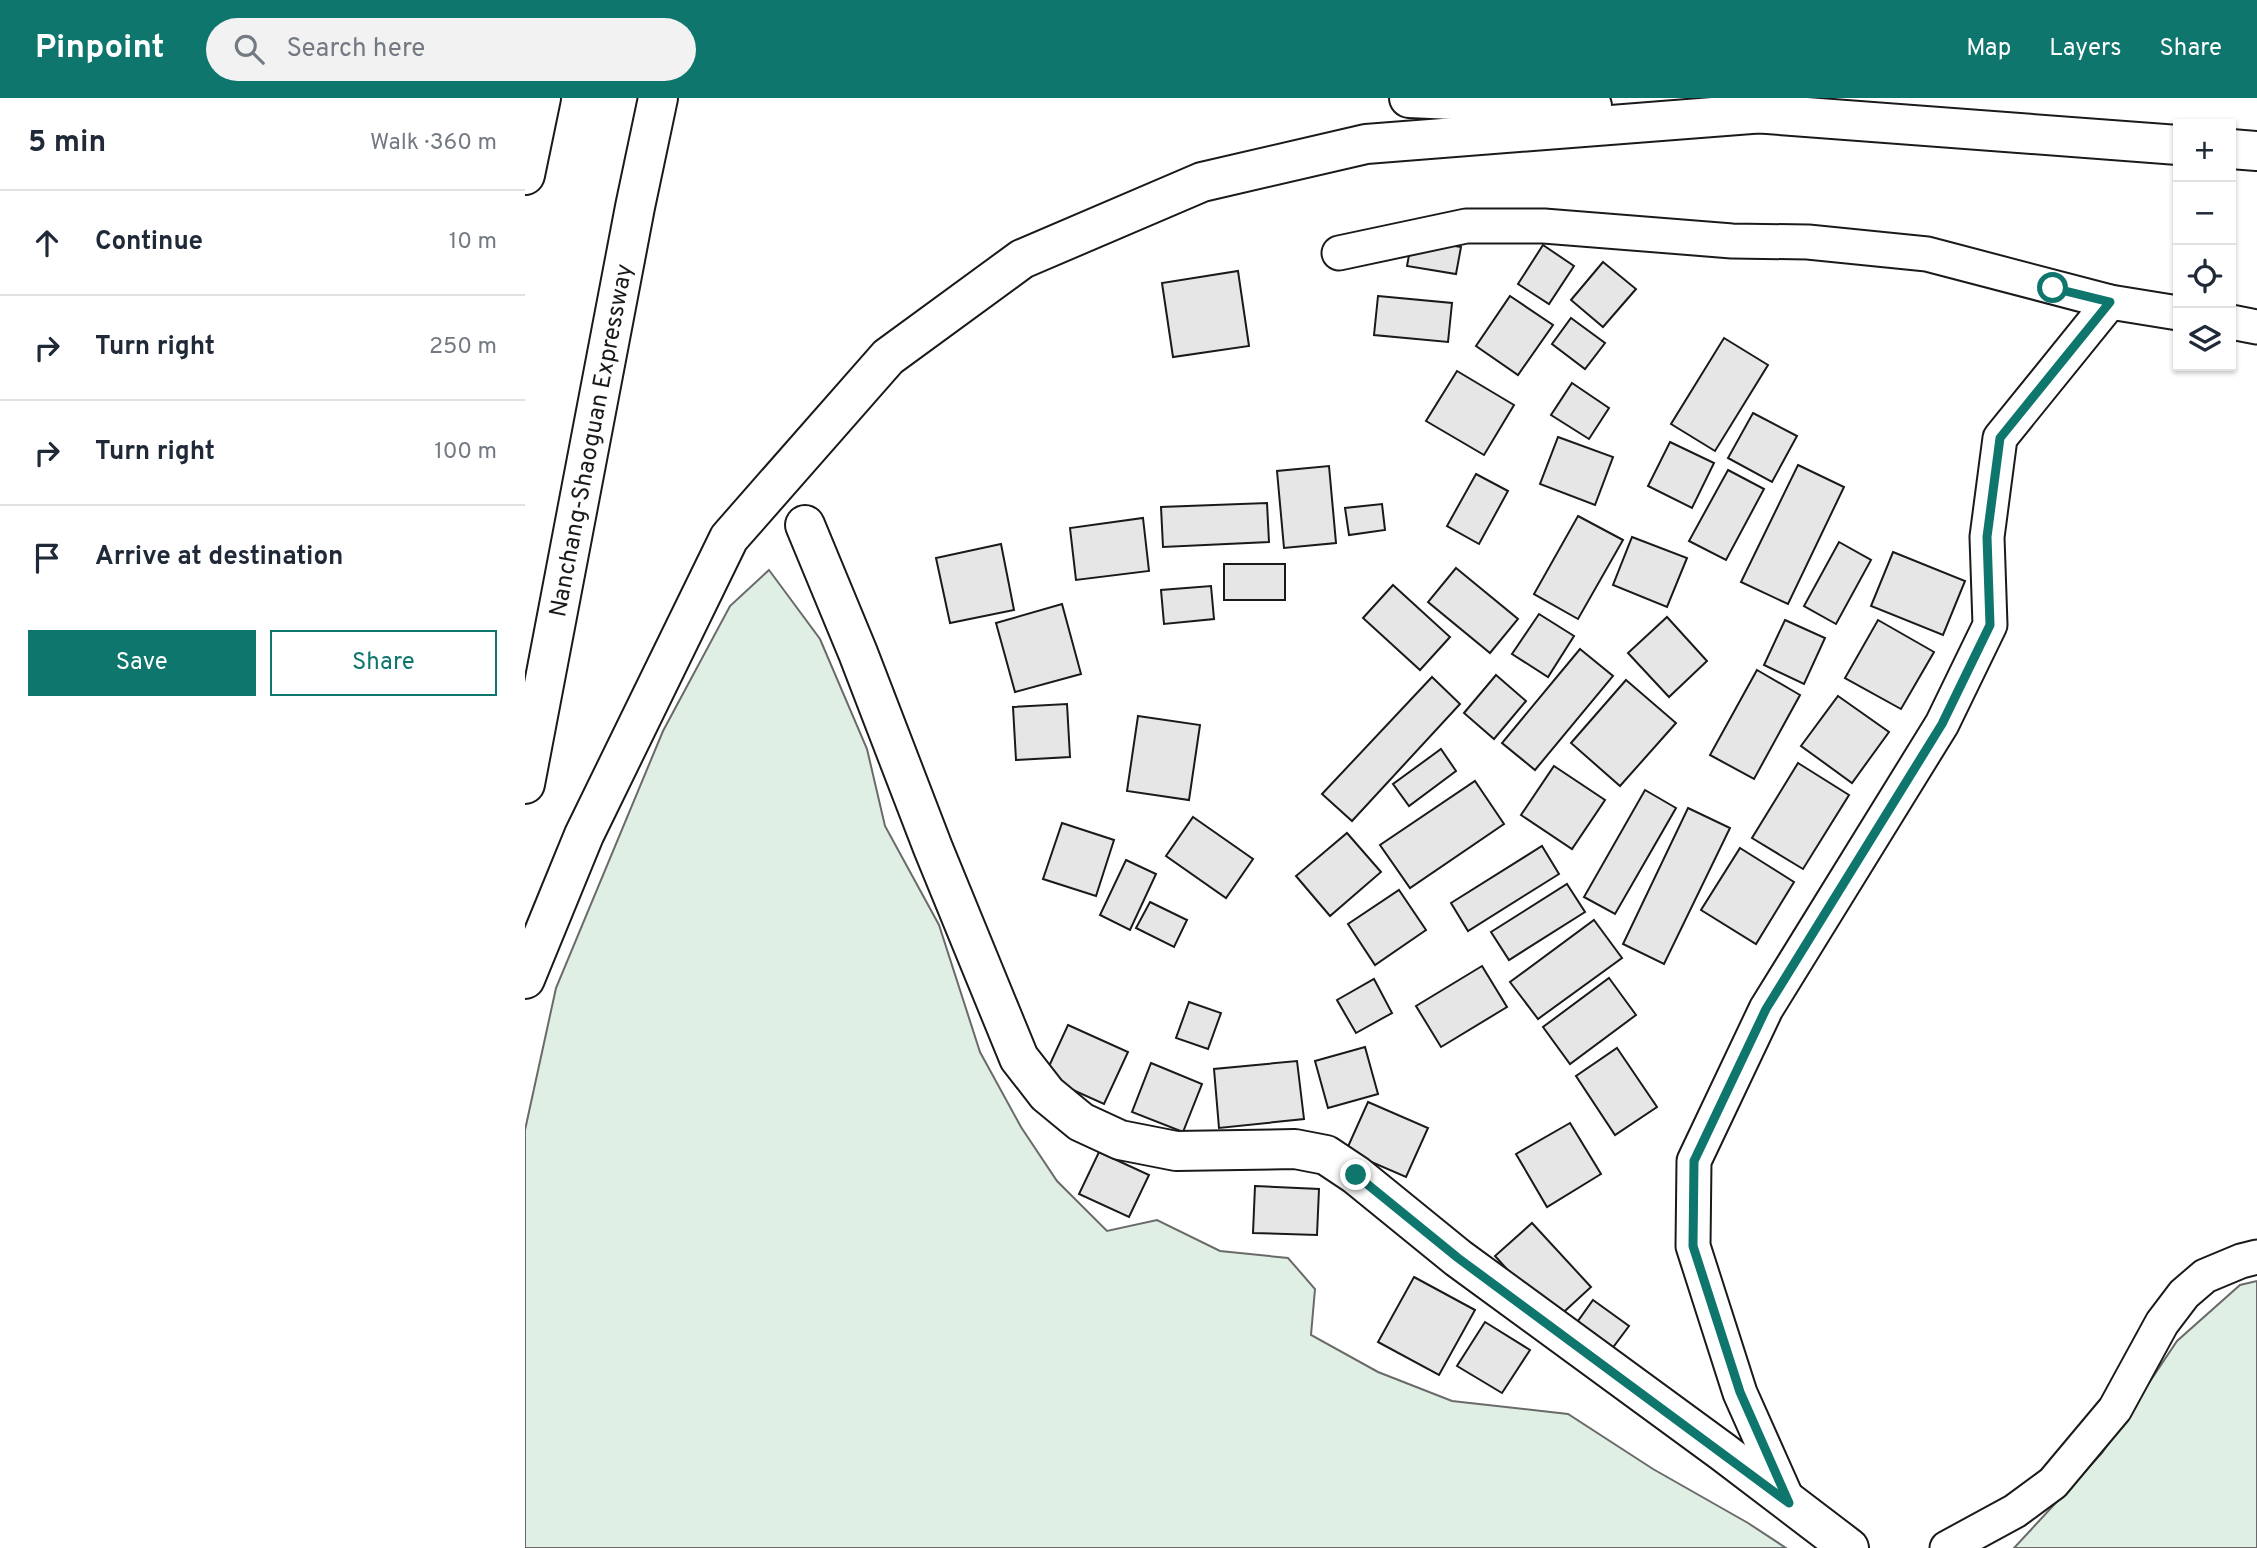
<!DOCTYPE html>
<html lang="en">
<head>
<meta charset="utf-8">
<style>
	body { margin:0; font-family:Overpass,sans-serif; background:#f2f2f3; color:#1f2937 }
	.controls { position:absolute; right:21px; top:21px; display:grid; overflow:hidden; border-radius:0px; box-shadow:0 2px 5px #0004 }
	.controls button { width:63px; height:63px; display:grid; place-items:center; padding:0; border:0; border-bottom:2px solid #e0e1e3; background:#fff; color:#1f2937; font:35px sans-serif }
	.stop { position:absolute; width:21px; height:21px; margin:-16px; border:5px solid #0f766e; border-radius:50%; background:#fff }
	.stop.end { background:#0f766e; border-color:#fff; box-shadow:0 2px 7px #0008 }
	.list { margin:0; padding:0; list-style:none }
	h2 { display:flex; justify-content:space-between; align-items:center; height:91px; margin:0; padding:0 28px; font-size:30px }
	h2 small { font-size:23px; font-weight:400; color:#747a83 }
	.list li { display:grid; grid-template-columns:46px 1fr auto; gap:21px; align-items:center; box-sizing:border-box; height:105px; padding:0 28px; border-top:2px solid #e0e1e3 }
	.list b { display:block; font-size:26px; white-space:nowrap }
	.list em { font-size:23px; font-style:normal; color:#747a83 }
	.actions { display:flex; gap:14px; padding:21px 28px }
	.actions a { flex:1; padding:16px 0; border:2px solid #0f766e; border-radius:0px; text-align:center; font-size:24px; color:#0f766e }
	.actions .main { background:#0f766e; color:#fff }
	.icon { flex:none; width:38px; height:38px; fill:none; stroke:currentColor; stroke-width:2; stroke-linecap:round; stroke-linejoin:round }
	.map { position:relative; flex:none; width:1732px; height:1450px; overflow:hidden }
	header { display:flex; align-items:center; gap:42px; box-sizing:border-box; height:98px; padding:0 35px; background:#0f766e; color:#fff }
	header strong { font-size:33px }
	nav { display:flex; gap:38px; margin-inline-start:auto; font-size:24px }
	.search { width:490px; height:63px; background:#f2f2f3; display:flex; align-items:center; gap:18px; box-sizing:border-box; padding:0 24px; border-radius:38px; color:#747a83; font-size:26px }
	main { display:flex }
	aside { flex:1; background:#fff }
	.map>svg:first-child { display:block }
</style>
</head>
<body>
<header>
<strong>Pinpoint</strong>
<div class="search"><svg class="icon" aria-label="search" viewBox="0 0 24 24"><circle cx="10" cy="10" r="6"/><path d="M15 15l6 6"/></svg>Search here</div>
<nav><a>Map</a><a>Layers</a><a>Share</a></nav>
</header>
<main>
<aside>
<h2>5 min<small>Walk · 360 m</small></h2>
<ul class="list">
<li><svg class="icon" aria-label="ahead" viewBox="0 0 24 24"><path d="M12 20V5M6 11l6-6 6 6"/></svg><div><b>Continue</b></div><em>10 m</em></li>
<li><svg class="icon" aria-label="right" viewBox="0 0 24 24"><path d="M7 20v-9h11M14 6l5 5-5 5"/></svg><div><b>Turn right</b></div><em>250 m</em></li>
<li><svg class="icon" aria-label="right" viewBox="0 0 24 24"><path d="M7 20v-9h11M14 6l5 5-5 5"/></svg><div><b>Turn right</b></div><em>100 m</em></li>
<li><svg class="icon" aria-label="arrive" viewBox="0 0 24 24"><path d="M6 21V4h12l-3 4 3 4H6"/></svg><div><b>Arrive at destination</b></div></li>
</ul>
<div class="actions"><a class="main">Save</a><a>Share</a></div>
</aside>
<div class="map">
<svg width="1732" height="1450" viewBox="0 0 1732 1450">
	<rect width="100%" height="100%" fill="#fff"/>
	<g fill="#e0efe3" stroke="#6a6a6a" stroke-width="2">
		<path d="M244,472L295,541L342,651L360,728L414,827L455,954L496,1029L532,1083L582,1133L632,1122L695,1153L763,1160L790,1191L786,1237L853,1274L927,1303L1043,1316L1128,1371L1223,1425L1261,1450H0V1032L31,890L138,633L205,508Z"/>
		<path d="M1732,1183V1450H1489L1577,1355L1652,1243L1715,1187Z"/>
	</g>
	<g fill="#e6e6e6" stroke="#1a1a1a" stroke-width="2">
		<path d="M887,141L936,149L931,176L882,168Z"/>
		<path d="M1018,147L1049,168L1024,206L993,186Z"/>
		<path d="M1078,164L1111,191L1078,229L1046,202Z"/>
		<path d="M713,173L724,248L648,259L637,185Z"/>
		<path d="M853,198L927,205L923,244L849,237Z"/>
		<path d="M985,198L1028,227L993,277L951,248Z"/>
		<path d="M1046,220L1080,245L1060,271L1027,246Z"/>
		<path d="M1199,240L1243,267L1190,353L1146,326Z"/>
		<path d="M932,273L989,307L959,357L901,323Z"/>
		<path d="M1047,285L1084,310L1064,341L1026,317Z"/>
		<path d="M1228,315L1272,338L1247,384L1203,360Z"/>
		<path d="M1033,339L1088,359L1070,407L1015,386Z"/>
		<path d="M1145,344L1189,365L1167,410L1123,388Z"/>
		<path d="M1273,367L1319,389L1263,506L1216,484Z"/>
		<path d="M804,368L811,445L759,450L752,373Z"/>
		<path d="M1203,372L1239,391L1201,462L1164,443Z"/>
		<path d="M951,376L983,393L954,446L922,428Z"/>
		<path d="M742,405L744,444L638,449L636,409Z"/>
		<path d="M857,406L860,432L824,437L820,410Z"/>
		<path d="M1053,418L1098,442L1053,521L1009,496Z"/>
		<path d="M618,420L624,473L551,482L545,430Z"/>
		<path d="M1107,439L1162,460L1142,509L1088,487Z"/>
		<path d="M1314,444L1346,462L1311,526L1279,508Z"/>
		<path d="M476,446L489,512L425,525L411,460Z"/>
		<path d="M1368,454L1440,483L1418,537L1346,508Z"/>
		<rect x="699" y="466" width="61" height="36"/>
		<path d="M931,470L993,521L965,555L903,504Z"/>
		<path d="M868,487L925,539L895,572L838,520Z"/>
		<path d="M686,488L689,521L639,526L636,492Z"/>
		<path d="M537,506L556,576L490,594L471,525Z"/>
		<path d="M1014,516L1049,538L1023,579L987,556Z"/>
		<path d="M1142,519L1182,563L1144,599L1103,555Z"/>
		<path d="M1260,522L1300,540L1279,586L1239,567Z"/>
		<path d="M1353,522L1409,554L1376,611L1320,580Z"/>
		<path d="M1055,551L1088,578L1010,672L977,645Z"/>
		<path d="M1232,572L1275,597L1229,681L1185,657Z"/>
		<path d="M971,577L1001,603L969,641L939,615Z"/>
		<path d="M907,579L935,606L827,723L797,696Z"/>
		<path d="M1101,582L1151,625L1095,688L1046,645Z"/>
		<path d="M1313,598L1364,634L1327,685L1276,648Z"/>
		<path d="M542,606L545,659L491,662L488,609Z"/>
		<path d="M613,618L675,627L664,702L602,693Z"/>
		<path d="M916,651L931,673L884,708L868,686Z"/>
		<path d="M1273,665L1324,697L1278,771L1227,740Z"/>
		<path d="M1029,668L1080,702L1047,751L996,717Z"/>
		<path d="M950,683L979,726L885,790L855,747Z"/>
		<path d="M1120,692L1151,710L1090,816L1059,799Z"/>
		<path d="M1163,710L1205,730L1139,866L1098,846Z"/>
		<path d="M668,719L728,761L701,800L641,758Z"/>
		<path d="M537,725L589,742L571,798L518,781Z"/>
		<path d="M822,735L856,774L805,818L771,778Z"/>
		<path d="M1017,748L1034,776L943,833L926,805Z"/>
		<path d="M1215,750L1269,784L1231,846L1176,812Z"/>
		<path d="M601,762L631,776L605,832L575,817Z"/>
		<path d="M1042,786L1060,814L984,862L966,834Z"/>
		<path d="M874,792L901,832L850,867L823,826Z"/>
		<path d="M625,804L662,822L649,849L611,830Z"/>
		<path d="M1069,822L1097,860L1013,921L985,884Z"/>
		<path d="M957,868L982,909L916,949L891,908Z"/>
		<path d="M1084,880L1111,917L1045,966L1018,929Z"/>
		<path d="M849,881L867,915L831,935L812,902Z"/>
		<path d="M664,904L696,915L683,951L651,940Z"/>
		<path d="M543,927L603,954L579,1006L519,979Z"/>
		<path d="M840,949L853,996L803,1010L790,963Z"/>
		<path d="M1092,950L1132,1009L1090,1037L1051,978Z"/>
		<path d="M772,963L779,1021L694,1030L689,971Z"/>
		<path d="M626,965L677,986L658,1034L607,1014Z"/>
		<path d="M843,1004L903,1030L881,1079L821,1053Z"/>
		<path d="M1045,1025L1076,1076L1022,1109L991,1056Z"/>
		<path d="M574,1054L624,1077L604,1119L554,1096Z"/>
		<path d="M730,1088L794,1091L792,1137L728,1135Z"/>
		<path d="M1007,1125L1066,1189L1029,1223L970,1158Z"/>
		<path d="M889,1179L950,1212L914,1277L853,1244Z"/>
		<path d="M1068,1202L1104,1228L1083,1256L1048,1230Z"/>
		<path d="M960,1224L1005,1252L977,1295L932,1268Z"/>
	</g>
	<g fill="none" stroke-linecap="round" stroke-linejoin="round">
		<defs>
			<g id="minor">
				<path d="M814,155L941,128H1019L1207,143L1283,144L1402,156L1585,204L1653,215"/>
				<path d="M1706,224L1732,229"/>
				<path d="M1264,1405L1215,1295L1168,1148L1169,1063L1241,911L1417,626L1465,527L1462,439L1475,340L1585,204"/>
				<path d="M1422,1450L1490,1413L1528,1385L1590,1311L1637,1225L1659,1196L1680,1178L1716,1163L1732,1159"/>
			</g>
			<path id="tertiary" d="M280,427L333,555L408,750L494,960L522,996L556,1024L595,1042L651,1053L770,1051L801,1057L831,1077L933,1160L1198,1354L1324,1450"/>
			<g id="motorway">
				<path d="M884,0L1067,8"/>
				<path d="M1215,14L1653,47"/>
				<path d="M1706,51L1732,53"/>
				<path d="M0,77L16,0"/>
				<path id="s1" d="M0,686L110,109L133,0"/>
				<path d="M0,881L59,737L204,440L363,259L497,161L677,84L841,46L1239,15"/>
			</g>
		</defs>
		<use href="#minor" stroke="#1a1a1a" stroke-width="37"/>
		<use href="#tertiary" stroke="#1a1a1a" stroke-width="42"/>
		<use href="#motorway" stroke="#1a1a1a" stroke-width="42"/>
		<use href="#minor" stroke="#fff" stroke-width="33"/>
		<use href="#tertiary" stroke="#fff" stroke-width="38"/>
		<use href="#motorway" stroke="#fff" stroke-width="38"/>
	</g>
	<g fill="none" stroke-linecap="round" stroke-linejoin="round">
		<path stroke="#0f766e" stroke-width="9" d="M831,1077L933,1160L1264,1405L1215,1294L1168,1148L1169,1063L1241,911L1417,626L1465,527L1462,439L1475,340L1585,204L1528,190"/>
	</g>
	<g text-anchor="middle" stroke-width="5" stroke-linejoin="round" paint-order="stroke">
		<g font-size="24" fill="#1a1a1a" stroke="#fff">
			<text dy="8" stroke="none"><textPath href="#s1" startOffset="350">Nanchang-Shaoguan Expressway</textPath></text>
		</g>
	</g>
</svg>
<div class="controls">
<button>+</button>
<button>−</button>
<button><svg class="icon" aria-label="locate" viewBox="0 0 24 24"><circle cx="12" cy="12" r="6"/><path d="M12 2v4M12 18v4M2 12h4M18 12h4"/></svg></button>
<button><svg class="icon" aria-label="layers" viewBox="0 0 24 24"><path d="M12 4l9 5-9 5-9-5zM3 14l9 5 9-5"/></svg></button>
</div>
<div class="stop" style="left:1528px;top:190px"></div>
<div class="stop end" style="left:831px;top:1077px"></div>
</div>
</main>
</body>
</html>
